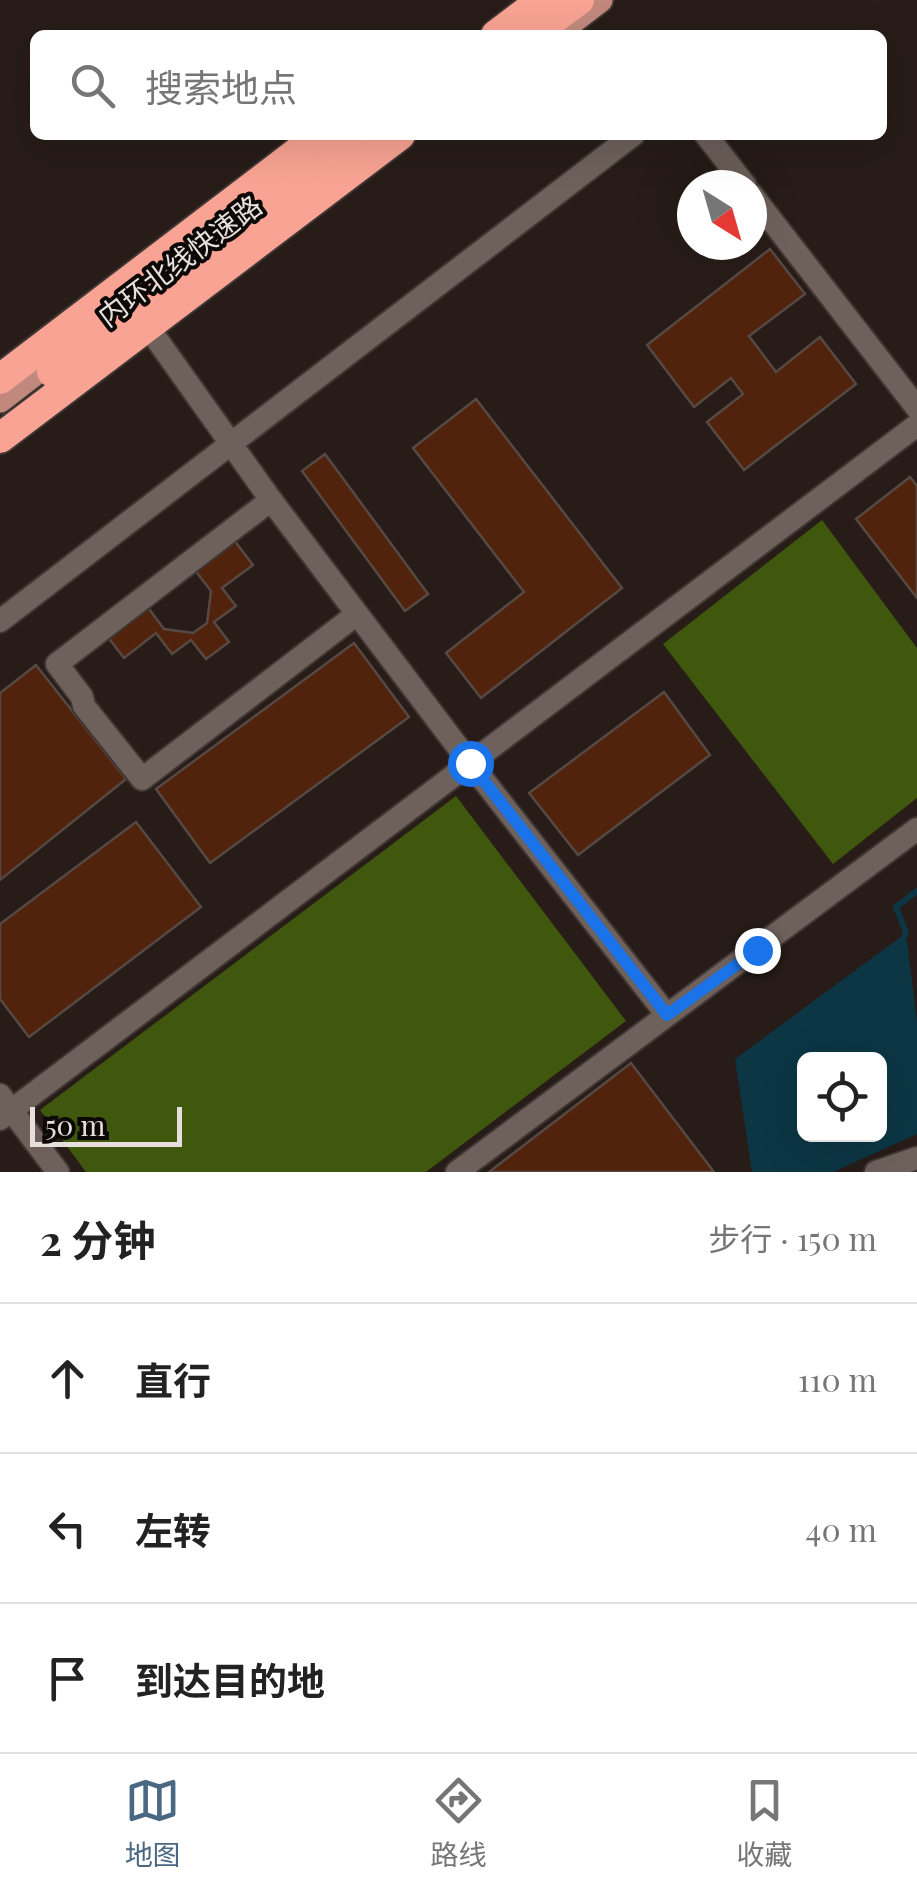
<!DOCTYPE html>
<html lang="zh">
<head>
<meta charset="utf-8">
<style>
	body { margin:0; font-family:"Playfair Display","Noto Sans SC",serif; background:#f6f6f6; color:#222 }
	.controls { position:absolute; right:30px; bottom:30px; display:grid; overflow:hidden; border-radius:15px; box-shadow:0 10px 40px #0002 }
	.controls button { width:90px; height:90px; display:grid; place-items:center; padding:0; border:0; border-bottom:2px solid #e0e0e0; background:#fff; color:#222; font:50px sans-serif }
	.compass { position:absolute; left:677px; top:170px; width:90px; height:90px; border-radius:50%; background:#fff; box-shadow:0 10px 40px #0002; rotate:143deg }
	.scale { position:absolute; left:30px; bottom:25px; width:152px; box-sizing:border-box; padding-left:10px; border:5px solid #e7dfdc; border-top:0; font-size:28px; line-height:35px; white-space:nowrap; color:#e7dfdc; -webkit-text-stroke:8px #0c0806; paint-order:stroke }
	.stop { position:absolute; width:30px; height:30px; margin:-22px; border:8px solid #1a73e8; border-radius:50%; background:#fff }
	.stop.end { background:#1a73e8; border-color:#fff; box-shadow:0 2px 10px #0008 }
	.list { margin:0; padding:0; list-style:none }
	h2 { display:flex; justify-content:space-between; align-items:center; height:130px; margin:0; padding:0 40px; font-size:42px }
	h2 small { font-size:32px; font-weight:400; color:#767676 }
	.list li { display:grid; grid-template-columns:65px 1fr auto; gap:30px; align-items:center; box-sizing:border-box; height:150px; padding:0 40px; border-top:2px solid #e0e0e0 }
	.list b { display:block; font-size:38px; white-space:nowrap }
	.list em { font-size:32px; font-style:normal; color:#767676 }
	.icon { flex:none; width:55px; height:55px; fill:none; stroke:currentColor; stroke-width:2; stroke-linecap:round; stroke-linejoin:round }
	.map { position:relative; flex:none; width:917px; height:1172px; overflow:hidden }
	.search { position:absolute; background:#fff; box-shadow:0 10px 40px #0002; left:30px; right:30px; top:30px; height:110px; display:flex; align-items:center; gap:25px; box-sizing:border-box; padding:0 35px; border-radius:15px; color:#767676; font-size:38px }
	.sheet { height:580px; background:#fff }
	nav { display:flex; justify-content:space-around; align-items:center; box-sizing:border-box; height:140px; border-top:2px solid #e0e0e0; background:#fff; font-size:28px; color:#767676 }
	nav a { display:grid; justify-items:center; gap:5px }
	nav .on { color:#4a6882 }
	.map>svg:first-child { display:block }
</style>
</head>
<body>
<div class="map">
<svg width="917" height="1172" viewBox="0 0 917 1172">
	<rect width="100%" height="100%" fill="#271c17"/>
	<g fill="#3f580e">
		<path d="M822,520L917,648V798L833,864L663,644Z"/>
		<path d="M456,796L626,1021L426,1172H86L40,1110Z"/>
	</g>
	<path fill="#0c3644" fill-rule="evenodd" d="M906,933L917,1022V1134L833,1172H752L735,1059ZM804,1060H880V1134H804Z"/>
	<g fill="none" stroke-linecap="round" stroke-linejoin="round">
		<path stroke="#0c3644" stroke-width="6" d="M904,937L906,933L896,907L917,891"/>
	</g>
	<g fill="#51230c" stroke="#564944" stroke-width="2.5">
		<path d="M770,249L805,294L749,336L776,372L820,337L856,384L744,470L707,422L743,394L731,378L694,407L647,345Z"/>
		<path d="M476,399L622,588L481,698L446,653L524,592L413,448Z"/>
		<path d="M325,454L428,594L405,611L302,471Z"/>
		<path d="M910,477L917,486V598L856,519Z"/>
		<path d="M234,540L253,565L222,588L236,606L214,622L229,642L206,659L191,640L172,654L156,633L124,658L107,636L147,606L164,629L193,633L207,623L211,591L194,569Z"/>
		<path d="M354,643L409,717L210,863L156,789Z"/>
		<path d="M36,665L126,779L0,880V693Z"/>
		<path d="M664,692L710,755L578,855L529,793Z"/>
		<path d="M136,822L201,907L29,1037L0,999V924Z"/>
		<path d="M631,1063L714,1172H489Z"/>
	</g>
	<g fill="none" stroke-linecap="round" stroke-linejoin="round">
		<defs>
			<g id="minor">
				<path d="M706,135L745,185"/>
				<path d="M752,195L917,408"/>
				<path d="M153,334L271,500"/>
				<path d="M357,614L142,779L84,706L82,697L57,664L271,500L470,763L667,1015"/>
				<path d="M0,621L633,135"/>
				<path d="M0,1095L58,1172"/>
				<path d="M0,1119L917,425"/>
				<path d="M457,1172L917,829"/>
				<path d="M876,1172L917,1158"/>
			</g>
			<g id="major">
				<path d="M566,26L600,0"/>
				<path d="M0,400L61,353"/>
			</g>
			<g id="highway">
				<path d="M496,35L542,0"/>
				<path d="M532,35L579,0"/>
				<path d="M52,372L364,135"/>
				<path d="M0,379L320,135"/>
				<path d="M0,438L400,135"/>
			</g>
		</defs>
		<use href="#minor" stroke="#3f3634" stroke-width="26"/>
		<use href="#major" stroke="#3f3634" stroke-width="29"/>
		<use href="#highway" stroke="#3f3634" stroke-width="34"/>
		<use href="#minor" stroke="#6e615b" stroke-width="22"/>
		<use href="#major" stroke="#c1897d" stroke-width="25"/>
		<use href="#highway" stroke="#f8a393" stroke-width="30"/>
	</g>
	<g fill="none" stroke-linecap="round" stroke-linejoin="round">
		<path stroke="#1a73e8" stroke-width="12" d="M470,763L667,1015L757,950"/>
	</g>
	<g text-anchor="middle" stroke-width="8" stroke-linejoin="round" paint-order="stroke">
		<g font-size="28" fill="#e7dfdc" stroke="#0c0806">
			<text transform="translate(180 261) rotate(-37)" y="10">内环北线快速路</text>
		</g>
	</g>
</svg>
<div class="controls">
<button><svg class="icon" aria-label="locate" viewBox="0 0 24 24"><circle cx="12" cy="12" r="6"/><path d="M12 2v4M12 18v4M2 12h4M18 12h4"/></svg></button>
</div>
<svg class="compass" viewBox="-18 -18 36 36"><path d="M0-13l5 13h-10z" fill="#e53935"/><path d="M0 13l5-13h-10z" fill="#767676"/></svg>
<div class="scale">50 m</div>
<div class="stop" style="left:470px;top:763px"></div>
<div class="stop end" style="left:757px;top:950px"></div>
<div class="search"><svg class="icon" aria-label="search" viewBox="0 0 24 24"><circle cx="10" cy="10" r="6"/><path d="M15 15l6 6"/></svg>搜索地点</div>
</div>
<section class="sheet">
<h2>2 分钟<small>步行 · 150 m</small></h2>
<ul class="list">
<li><svg class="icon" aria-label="ahead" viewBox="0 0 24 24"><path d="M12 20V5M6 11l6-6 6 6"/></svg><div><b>直行</b></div><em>110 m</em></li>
<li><svg class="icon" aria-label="left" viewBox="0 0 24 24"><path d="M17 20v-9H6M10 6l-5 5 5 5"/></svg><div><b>左转</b></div><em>40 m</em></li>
<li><svg class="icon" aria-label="arrive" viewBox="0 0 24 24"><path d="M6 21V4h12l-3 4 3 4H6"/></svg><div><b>到达目的地</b></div></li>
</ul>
</section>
<nav>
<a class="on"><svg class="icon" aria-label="map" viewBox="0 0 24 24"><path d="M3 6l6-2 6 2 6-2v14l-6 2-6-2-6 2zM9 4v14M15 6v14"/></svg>地图</a>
<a><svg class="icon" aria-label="directions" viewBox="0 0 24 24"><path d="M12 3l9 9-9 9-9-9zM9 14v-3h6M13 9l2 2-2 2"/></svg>路线</a>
<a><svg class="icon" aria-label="saved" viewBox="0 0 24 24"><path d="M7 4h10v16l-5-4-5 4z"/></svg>收藏</a>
</nav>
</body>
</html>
